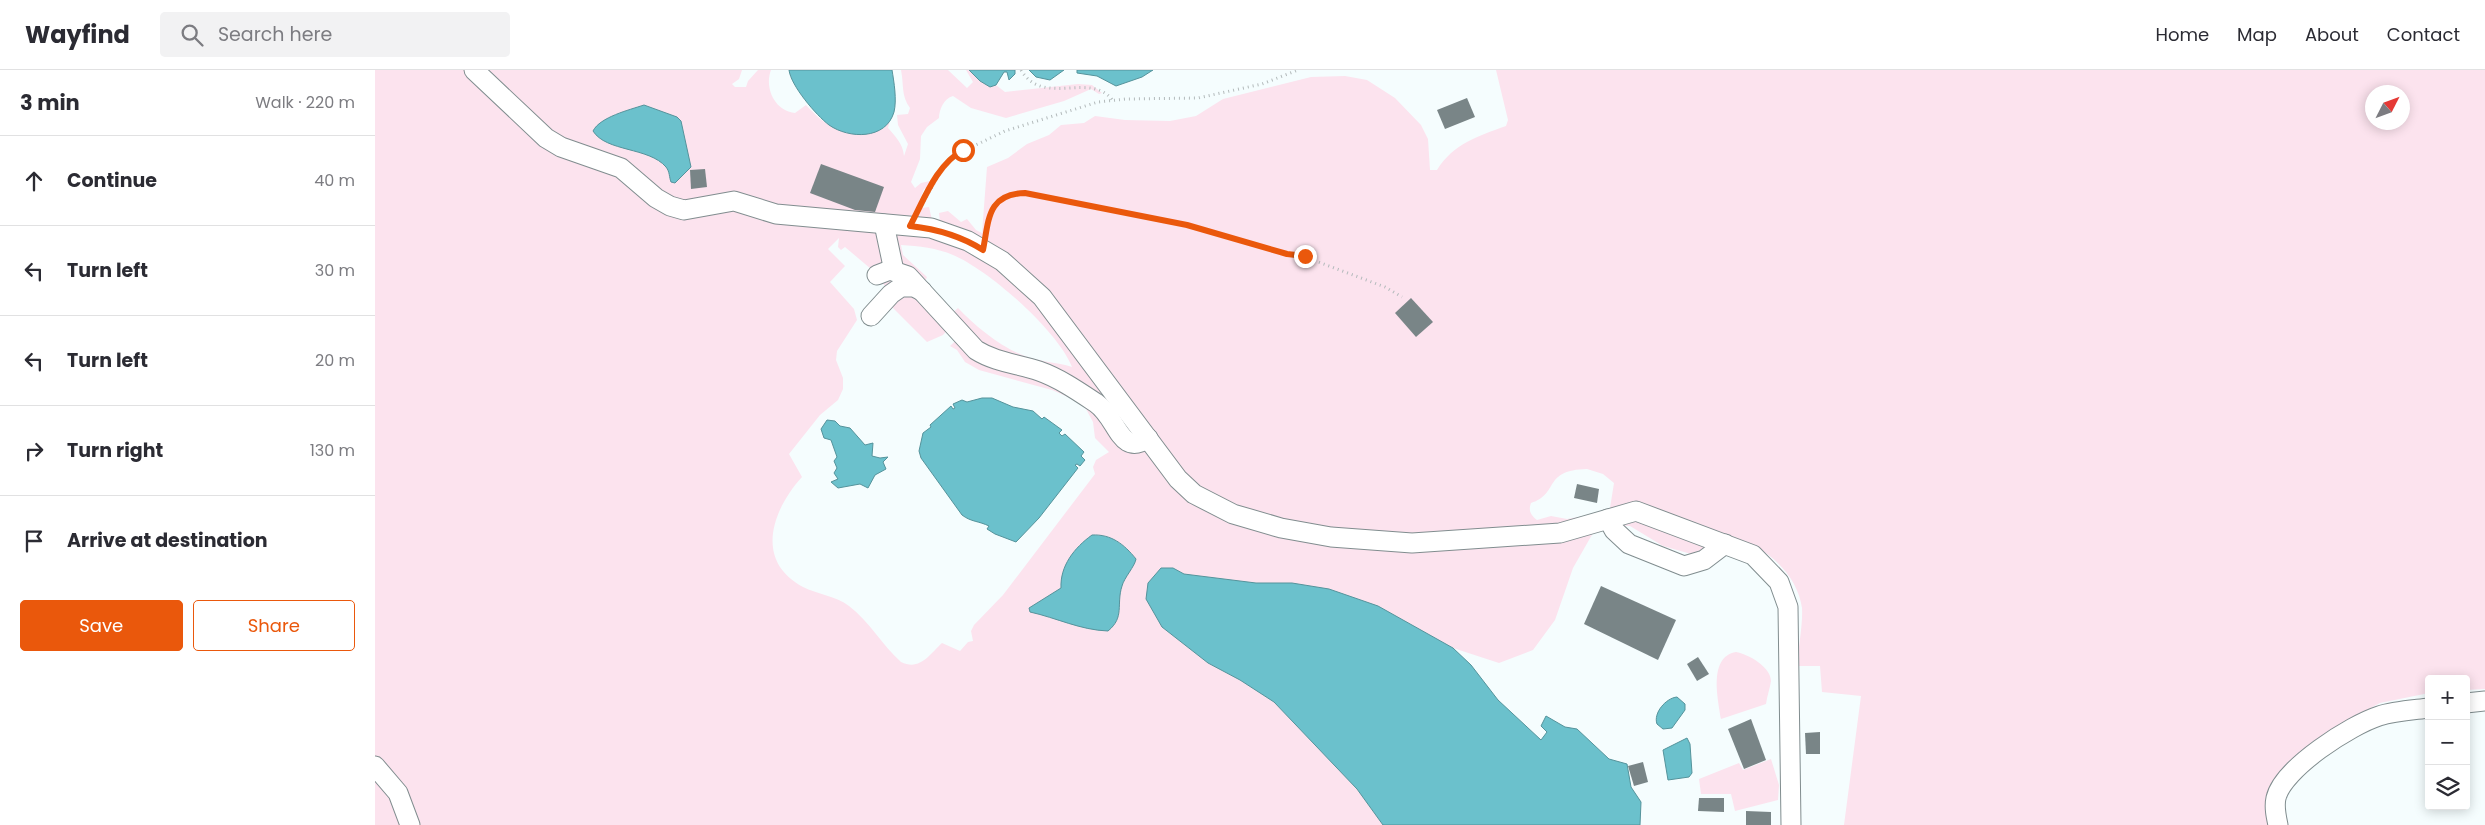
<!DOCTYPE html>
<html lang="en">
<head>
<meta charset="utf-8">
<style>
	body { margin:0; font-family:Poppins,sans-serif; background:#f2f2f3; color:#2b2b33 }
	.controls { position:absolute; right:15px; bottom:15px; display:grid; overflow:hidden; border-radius:5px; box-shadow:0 2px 12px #0003 }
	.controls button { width:45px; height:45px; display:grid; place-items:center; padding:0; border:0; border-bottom:1px solid #e1e1e2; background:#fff; color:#2b2b33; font:25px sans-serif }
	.compass { position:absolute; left:1990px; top:15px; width:45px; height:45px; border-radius:50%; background:#fff; box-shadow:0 2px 12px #0003; rotate:48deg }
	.stop { position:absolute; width:15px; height:15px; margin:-11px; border:4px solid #ea580c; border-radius:50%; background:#fff }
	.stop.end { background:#ea580c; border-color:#fff; box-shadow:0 1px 5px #0008 }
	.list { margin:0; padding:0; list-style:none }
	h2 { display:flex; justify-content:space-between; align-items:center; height:65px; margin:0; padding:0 20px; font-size:21px }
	h2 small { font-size:16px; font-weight:400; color:#7c7c81 }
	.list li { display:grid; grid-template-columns:32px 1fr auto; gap:15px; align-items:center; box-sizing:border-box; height:90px; padding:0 20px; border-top:1px solid #e1e1e2 }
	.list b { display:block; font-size:19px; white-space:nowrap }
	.list em { font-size:16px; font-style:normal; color:#7c7c81 }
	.actions { display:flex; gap:10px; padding:15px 20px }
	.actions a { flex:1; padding:11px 0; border:1px solid #ea580c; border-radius:5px; text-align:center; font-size:18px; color:#ea580c }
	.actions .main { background:#ea580c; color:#fff }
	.icon { flex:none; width:28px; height:28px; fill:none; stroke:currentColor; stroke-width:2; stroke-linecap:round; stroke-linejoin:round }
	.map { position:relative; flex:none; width:2110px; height:755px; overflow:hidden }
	header { display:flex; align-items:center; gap:30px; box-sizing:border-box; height:70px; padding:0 25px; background:#fff; border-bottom:1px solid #e1e1e2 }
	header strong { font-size:24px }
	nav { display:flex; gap:28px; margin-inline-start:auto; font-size:18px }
	.search { width:350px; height:45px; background:#f2f2f3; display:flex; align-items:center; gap:12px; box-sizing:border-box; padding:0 18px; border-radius:5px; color:#7c7c81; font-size:19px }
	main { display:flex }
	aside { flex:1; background:#fff }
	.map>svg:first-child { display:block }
</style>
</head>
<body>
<header>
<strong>Wayfind</strong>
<div class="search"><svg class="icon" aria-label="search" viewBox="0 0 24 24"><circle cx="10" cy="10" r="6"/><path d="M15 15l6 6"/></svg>Search here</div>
<nav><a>Home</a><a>Map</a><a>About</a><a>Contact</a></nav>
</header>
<main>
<aside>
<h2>3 min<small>Walk · 220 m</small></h2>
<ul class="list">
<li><svg class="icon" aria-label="ahead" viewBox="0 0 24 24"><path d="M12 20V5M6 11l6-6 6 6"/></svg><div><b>Continue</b></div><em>40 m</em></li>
<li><svg class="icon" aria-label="left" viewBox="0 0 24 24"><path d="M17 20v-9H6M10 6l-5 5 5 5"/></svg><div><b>Turn left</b></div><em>30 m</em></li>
<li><svg class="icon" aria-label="left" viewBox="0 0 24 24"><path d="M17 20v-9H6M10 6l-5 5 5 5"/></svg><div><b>Turn left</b></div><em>20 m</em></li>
<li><svg class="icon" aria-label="right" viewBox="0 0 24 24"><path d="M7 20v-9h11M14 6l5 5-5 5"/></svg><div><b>Turn right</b></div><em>130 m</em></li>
<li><svg class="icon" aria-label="arrive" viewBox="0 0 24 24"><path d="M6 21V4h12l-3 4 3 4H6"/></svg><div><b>Arrive at destination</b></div></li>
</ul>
<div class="actions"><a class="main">Save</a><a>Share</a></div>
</aside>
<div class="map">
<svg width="2110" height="755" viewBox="0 0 2110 755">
	<rect width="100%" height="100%" fill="#f5fdfe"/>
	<g fill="#fce3ee" fill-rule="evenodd">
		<path d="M0,0H367L364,9L357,14L360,17H371L373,11L383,0H396C389,18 400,41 420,43L431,35C459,65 469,63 508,59L515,50L513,58C521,67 528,74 529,86L533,74L523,55L522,45L533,44L535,38C526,26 529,15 526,0H573L592,18L598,12L591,0H594L605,11L615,17L621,15L630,22L703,14L717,15L727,23L724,24L716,19L689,31L631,48L596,38L578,26C569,28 564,40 564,48L552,57L546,66L545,89L536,112L540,118L546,113L555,111V116L549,119L544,131L547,138L554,137L557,150L565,153L564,143L573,141L586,152L592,149L601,160L607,163L612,97L633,88L652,74L674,65L686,55L709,53L720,46L750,50L795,51L821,46L848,29L936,7L970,6L992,10L1020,28L1046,55L1053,69L1055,100H1062C1078,74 1103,66 1131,56L1133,50L1121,0H2110V619L2091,620V609H2054V623L2005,633L1967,653L1937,672L1910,696L1898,755H1469L1486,626L1447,622L1445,596H1422C1423,579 1428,555 1427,538C1422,501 1385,471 1350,467L1336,477L1316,484L1288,476L1255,456L1237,455L1218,463L1198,498L1180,550L1158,580L1124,593L1078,578L1003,536L917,513H881L809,504L798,498L786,499L787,557L833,593L865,610L899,632L982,719L1008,755H0ZM1998,22H2028V52H1998ZM464,168L463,177L466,180L470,177L496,199L520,228L514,234L552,272L568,265L575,257L549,214L552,207L528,185L526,175C544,176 562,178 578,185C614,200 683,261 697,297C682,292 665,292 650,286C627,278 600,256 583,238L576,244L592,260L575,276L582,280L590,292L604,300L677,320L702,331L711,339L718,352L720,368L734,382L721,390L718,397L720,404L628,525L599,555L596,561L598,571L593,572L585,581L567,573C554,585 545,601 526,592C507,575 494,551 474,536C461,526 442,524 428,517C379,491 397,440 427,407L414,384L445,345L463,330L468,319V308L461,290L462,281L482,250L479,239L455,212L470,196L453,179ZM1212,399L1228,404L1239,413L1235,438L1232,442L1192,449L1176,446L1162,450C1156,445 1153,441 1156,433C1185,424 1167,400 1212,399Z"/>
		<path d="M1361,582C1373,584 1396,597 1396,611C1395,618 1392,626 1391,634L1346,649C1343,629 1333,587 1361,582Z"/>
		<path d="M1396,689L1404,715L1403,730L1360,741L1356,724H1326L1324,709L1364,693L1368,700Z"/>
	</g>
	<g fill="#6bc1cc" stroke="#55939b">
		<path d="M414,0H517C519,12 522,30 519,42C511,70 474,69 454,55C441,45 416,16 414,0Z"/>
		<path d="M594,0H640V4L634,10L632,2H629L621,15L615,17L605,11Z"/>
		<path d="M654,0H689L675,10L661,7Z"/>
		<path d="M702,0H778L767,7L741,16L722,6L702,3Z"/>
		<path d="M269,35L302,47L306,51L316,97L300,113L296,112C294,107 295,102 291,97C274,77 231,82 218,61C225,47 254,40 269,35Z"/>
		<path d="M607,328H617L638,337L658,341L667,349L669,347L687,360L684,363L687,366L690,364L709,382L706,386L710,390L705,396L702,394L700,395L703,398L664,448L641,472L620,464L612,459L614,456C604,451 596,452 587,445L546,388L544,381L548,363L556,357L555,355L576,336L578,339L580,338L578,334L587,330L592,332Z"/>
		<path d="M452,350L460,351L465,356L475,358L490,375L498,373L497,386L505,388L513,387L508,392L511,399L500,405L493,418L485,414L463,418L456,412L463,409L459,403L462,398L459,391L462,387L456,370L449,368L446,359Z"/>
		<path d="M717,465C736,464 749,474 761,489C760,496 749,508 747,516C741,535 750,547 733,561C705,560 682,548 655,542L654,538L686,518C685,496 699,478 717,465Z"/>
		<path d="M786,498H798L809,504L881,513H917L954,519L1003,536L1078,578L1096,595L1123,630L1166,670L1172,662L1166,656L1171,646L1190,657L1202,659L1234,689L1252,694L1256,717L1266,732L1265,755H1008L982,719L899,632L865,610L833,593L787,557L771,529L773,513Z"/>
		<path d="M1302,627L1310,634V640L1297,658L1288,659L1282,654C1278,643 1291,628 1302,627Z"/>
		<path d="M1312,668L1315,674L1317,703L1314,707L1293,710L1288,680Z"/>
	</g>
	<g fill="#798587">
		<path d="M1092,28L1100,47L1070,59L1062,40Z"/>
		<path d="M446,94L509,117L500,142L480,140L435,123Z"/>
		<path d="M330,99L332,117L316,119L315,100Z"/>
		<path d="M1036,228L1058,252L1041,267L1020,243Z"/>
		<path d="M1202,414L1224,419L1222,433L1199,428Z"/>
		<path d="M1226,516L1301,550L1283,590L1209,554Z"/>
		<path d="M1323,587L1334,604L1322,611L1312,594Z"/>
		<path d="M1376,649L1391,690L1369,699L1353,659Z"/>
		<path d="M1445,662V684H1431L1430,663Z"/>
		<path d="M1268,692L1273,712L1259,716L1253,696Z"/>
		<path d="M1324,728H1349V742L1323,741Z"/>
		<path d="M1371,741L1396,742V755H1371Z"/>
	</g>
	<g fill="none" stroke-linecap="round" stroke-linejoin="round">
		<defs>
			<g id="minor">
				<path d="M99,0L171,68L186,77L246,98L281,128L295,136L309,140L359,131L401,144L556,158L593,171L627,191L667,227L803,409L819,424L858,444L906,458L956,467L1037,473L1185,463L1261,441L1378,485L1404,512L1413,537L1416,755"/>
				<path d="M509,154L519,201"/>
				<path d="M502,205L515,200L533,206L601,280C620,292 643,294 664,301C684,308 703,321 721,333C743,348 745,388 773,368"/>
				<path d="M496,246L516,224L526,217H539L547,221"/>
				<path d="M1233,449L1239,460L1254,474L1309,496L1329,490L1350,474"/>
				<path d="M2091,633L2110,631"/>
				<path d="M0,696L23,723L35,755"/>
				<path d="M1903,755C1901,746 1899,737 1901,728C1908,698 1976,655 2004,646C2019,641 2038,640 2054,638"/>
			</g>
		</defs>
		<use href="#minor" stroke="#818d8f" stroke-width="21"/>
		<g stroke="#b3babb" stroke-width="3" stroke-dasharray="1 4" stroke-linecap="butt">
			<path d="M646,0C668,38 717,0 738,31"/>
			<path d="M544,140L566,101L580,85L630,61L723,32L751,29L823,28L887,14L923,0"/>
			<path d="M612,163C617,136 620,124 650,123L811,155L912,184L930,187L1010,217L1027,227"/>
		</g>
		<use href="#minor" stroke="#fff" stroke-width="19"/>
	</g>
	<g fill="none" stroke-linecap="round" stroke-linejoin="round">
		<path stroke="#ea580c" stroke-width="6" d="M588,80C561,95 549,130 535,156C562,159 586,166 608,180C614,150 612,124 650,123L812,155L912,184L930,186"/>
	</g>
</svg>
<div class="controls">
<button>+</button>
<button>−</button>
<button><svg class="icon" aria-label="layers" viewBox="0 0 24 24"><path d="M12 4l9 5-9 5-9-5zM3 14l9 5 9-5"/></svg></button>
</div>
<svg class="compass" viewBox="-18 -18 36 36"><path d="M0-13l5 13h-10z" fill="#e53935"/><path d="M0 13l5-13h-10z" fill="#7c7c81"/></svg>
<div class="stop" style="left:588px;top:80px"></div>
<div class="stop end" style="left:930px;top:186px"></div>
</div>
</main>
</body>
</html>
